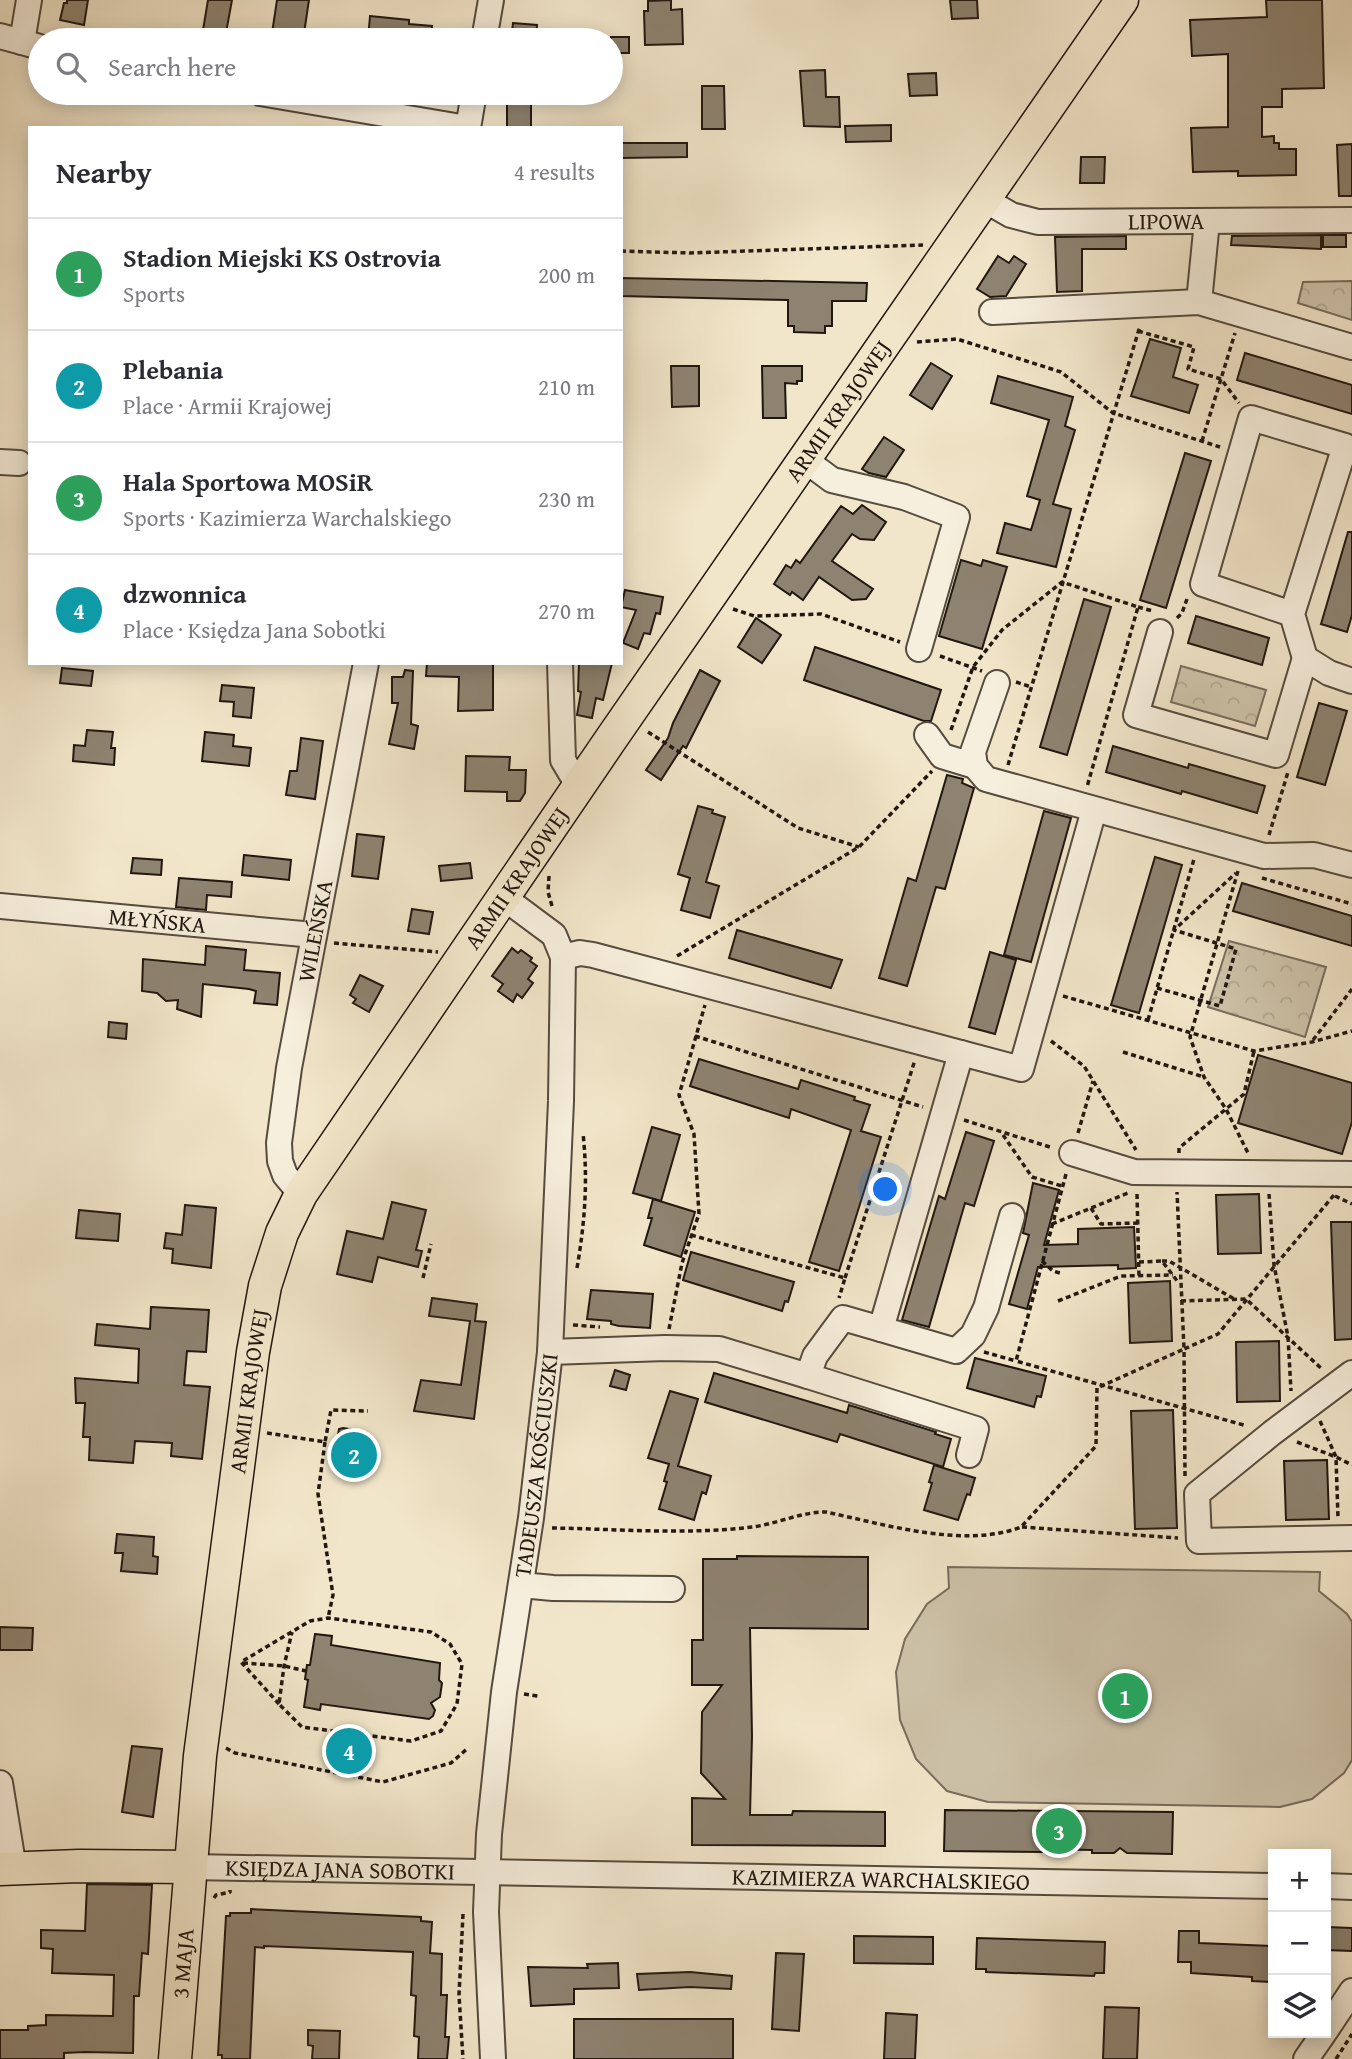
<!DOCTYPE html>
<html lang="en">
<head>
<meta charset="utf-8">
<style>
	body { margin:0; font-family:"Gentium Book Plus",serif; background:#f2f2f3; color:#2b2b33 }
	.controls { position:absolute; right:21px; bottom:21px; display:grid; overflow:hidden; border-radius:0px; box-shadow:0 4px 18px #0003 }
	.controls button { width:63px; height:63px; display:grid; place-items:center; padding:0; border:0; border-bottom:2px solid #e1e1e2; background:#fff; color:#2b2b33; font:35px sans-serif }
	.you { position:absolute; left:886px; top:1190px; width:24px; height:24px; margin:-18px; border:5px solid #fff; border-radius:50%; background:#1a73e8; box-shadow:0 0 0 10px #1a73e833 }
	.badge { display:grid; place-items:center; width:46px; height:46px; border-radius:50%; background:#8f2418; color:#fff; font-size:23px; font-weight:700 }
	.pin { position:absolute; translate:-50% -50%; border:4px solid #fff; box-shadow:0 2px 7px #0006 }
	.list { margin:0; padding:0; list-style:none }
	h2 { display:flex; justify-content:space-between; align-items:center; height:91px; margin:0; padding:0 28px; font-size:30px }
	h2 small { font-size:23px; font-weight:400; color:#7c7c81 }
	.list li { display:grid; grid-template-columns:46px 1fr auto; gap:21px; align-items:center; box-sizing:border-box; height:112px; padding:0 28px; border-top:2px solid #e1e1e2 }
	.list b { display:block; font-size:26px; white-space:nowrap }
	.list p { margin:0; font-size:23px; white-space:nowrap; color:#7c7c81 }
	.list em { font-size:23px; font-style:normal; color:#7c7c81 }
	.icon { flex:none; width:38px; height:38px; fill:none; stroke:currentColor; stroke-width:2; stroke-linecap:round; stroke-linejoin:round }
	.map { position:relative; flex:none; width:1352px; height:2059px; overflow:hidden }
	.search { position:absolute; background:#fff; box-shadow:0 4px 18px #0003; left:28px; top:28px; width:595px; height:77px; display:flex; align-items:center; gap:18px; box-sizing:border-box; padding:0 24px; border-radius:38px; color:#7c7c81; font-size:26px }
	.panel { position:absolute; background:#fff; box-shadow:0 4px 18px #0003; left:28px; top:126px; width:595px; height:539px; border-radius:0px }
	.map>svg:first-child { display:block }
</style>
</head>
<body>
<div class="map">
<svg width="1352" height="2059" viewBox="0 0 1352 2059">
	<defs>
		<pattern id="park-crowns" width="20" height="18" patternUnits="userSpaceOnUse" patternTransform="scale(1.75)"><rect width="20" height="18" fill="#cec3aa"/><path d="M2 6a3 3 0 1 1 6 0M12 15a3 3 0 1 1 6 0" fill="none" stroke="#b1a791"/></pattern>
	</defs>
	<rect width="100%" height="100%" fill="#f2e6ca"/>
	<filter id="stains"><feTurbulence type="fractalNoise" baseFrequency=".00286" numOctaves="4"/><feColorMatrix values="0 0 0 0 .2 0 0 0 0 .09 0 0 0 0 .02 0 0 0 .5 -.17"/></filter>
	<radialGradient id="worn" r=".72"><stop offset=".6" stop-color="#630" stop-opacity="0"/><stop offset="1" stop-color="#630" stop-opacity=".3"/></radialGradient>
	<g fill="url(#park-crowns)" stroke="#786d5d" stroke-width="2">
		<path d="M1352,281V320L1298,303L1303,282Z"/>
		<path d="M1181,666L1266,690L1255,726L1171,702Z"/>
		<path d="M1229,941L1326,967L1305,1037L1208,1007Z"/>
	</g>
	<path fill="#cec3aa" stroke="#786d5d" stroke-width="2" d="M948,1567L1320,1572L1319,1591L1347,1614L1352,1622V1760L1344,1773L1312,1799L1280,1807L988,1802L947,1791L916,1759L900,1720L896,1672L905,1639L927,1604L949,1588Z"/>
	<g fill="#8e8371" stroke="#211710" stroke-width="2">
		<path d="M67,0H88L84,25L60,20L64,3H67Z"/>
		<path d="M208,0H232L226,33L203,30Z"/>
		<path d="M277,0H309L303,40H271Z"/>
		<path d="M671,0V10L682,9L683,44L645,45L644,11H648V1Z"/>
		<path d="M950,0H977L978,18L952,19Z"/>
		<path d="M1266,0H1322L1324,88L1282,89V107H1262V137L1274,136V143H1279V149H1296V175L1238,176V171L1193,172L1191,128L1228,127V54L1192,56L1190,20L1267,17Z"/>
		<path d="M370,16L409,20V24L432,26L431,40H368Z"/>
		<path d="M513,23L537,25L536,40H511Z"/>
		<rect x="611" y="37" width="18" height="16"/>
		<path d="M825,70L826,97H839L840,127L804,126L800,71Z"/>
		<path d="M936,73L937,95L910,96L908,74Z"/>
		<path d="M702,86H724L725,129H702Z"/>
		<rect x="507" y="104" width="24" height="24"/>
		<path d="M891,125V141L846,142L845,126Z"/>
		<path d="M621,143H687V157L621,158Z"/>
		<path d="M1352,144V196H1339L1337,145Z"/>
		<path d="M1081,157H1105L1104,183H1080Z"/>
		<path d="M1321,235V249L1231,245L1232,236Z"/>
		<rect x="1323" y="235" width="23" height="12"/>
		<path d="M1126,236V249H1082V291L1057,292L1055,237Z"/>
		<path d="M998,256L1009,263L1014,256L1026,264L1006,296L990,297L977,289Z"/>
		<path d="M621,278L867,283L866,301H832V326H825V333L794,332V326H788V300L621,296Z"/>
		<path d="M1150,339L1181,348L1173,377L1198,385L1189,413L1131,396Z"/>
		<path d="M1245,353L1352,385V414L1237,380Z"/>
		<path d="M931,363L952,376L932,409L910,395Z"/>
		<path d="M671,366H699V406L672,407Z"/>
		<path d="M762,366H802V381H797V384L785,383L786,418H763Z"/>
		<path d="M998,376L1073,397L1065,426L1075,430L1053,504L1071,509L1056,567L997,553L1005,523L1031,530L1040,500L1027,496L1049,420L991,403Z"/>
		<path d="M884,437L904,450L886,477L869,473L862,469Z"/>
		<path d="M1185,453L1211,461L1166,608L1140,600Z"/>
		<path d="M862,505L886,522L874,540L860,539L852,534L832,561L873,589L866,599L852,600L819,577L803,600L792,592L790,595L774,584L786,565L791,568L796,560L800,563L841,506L853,514Z"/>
		<path d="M1348,532H1352V615L1347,632L1321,624Z"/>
		<path d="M961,560L981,566L983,560L1007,567L982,649L939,636Z"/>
		<path d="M625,590L663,597L660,614L656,613L650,634L644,633L638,649L623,643L636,610L621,607Z"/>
		<path d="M1084,599L1111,607L1067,755L1040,747Z"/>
		<path d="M1196,616L1269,638L1262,665L1188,643Z"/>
		<path d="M756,618L781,635L762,663L738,647Z"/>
		<path d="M815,647L941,690L931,721H924L804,680Z"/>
		<path d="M427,663H493V710L458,711L459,677L426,676Z"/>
		<path d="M579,663H612L603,700L596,698L592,718L577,715L581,692L578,691Z"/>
		<path d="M62,668L93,671L91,686L60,683Z"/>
		<path d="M405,670L413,671L411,724L418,726L414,749L389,744L398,703H392V677H403Z"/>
		<path d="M700,670L720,681L686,748L683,746L661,780L646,770L668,738L673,723Z"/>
		<path d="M222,685L254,688L251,718L233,716L234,702L220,701Z"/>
		<path d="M1319,703L1347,711L1325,785L1297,777Z"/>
		<path d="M87,730L113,732L111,748H115L114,765L73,761L74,745L85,746Z"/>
		<path d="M205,732L234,735L233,746L251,748L249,766L202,761Z"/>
		<path d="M301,738L323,741L315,799L286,795L290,771H297Z"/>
		<path d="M1113,746L1188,768L1189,764L1265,786L1257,813L1182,791L1181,794L1106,772Z"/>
		<path d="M466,756L510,757L509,770H526L525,793L520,801H507V792L465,791Z"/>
		<path d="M947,775L963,779L962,783L974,788L945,889L936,887L907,986L879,978L908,878L916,881Z"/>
		<path d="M698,806L713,810L712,813L725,817L706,882L719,886L710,918L681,910L690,878L678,874Z"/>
		<path d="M1044,811L1071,818L1031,962L1004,955Z"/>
		<path d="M357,834L384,837L378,879L352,876Z"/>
		<path d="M244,855L291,860L289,880L242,875Z"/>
		<path d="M1155,857L1182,865L1139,1013L1111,1005Z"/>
		<path d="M133,858L162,860L161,875L131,873Z"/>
		<path d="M470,863L472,878L441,881L439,866Z"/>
		<path d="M179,878L232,882L231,897L207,895L206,910L176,907Z"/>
		<path d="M1242,883L1352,916V946L1233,911Z"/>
		<path d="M412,909L433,912L429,934L408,931Z"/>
		<path d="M737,930L842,960L831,988L729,958Z"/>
		<path d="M206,946L246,950L244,970L280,973L277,1005L254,1003L256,991L249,989L203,984L201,1017L177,1009L178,1000L166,1001L157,993L142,991L143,959L205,965Z"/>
		<path d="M512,948L518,953L521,950L532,958L530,961L537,966L528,979L533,983L522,998L517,994L513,1002L498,991L503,984L492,976Z"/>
		<path d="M990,952L1016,960L995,1034L969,1027Z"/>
		<path d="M360,975L383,986L369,1012L353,1003L356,999L350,995Z"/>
		<path d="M109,1022L127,1024L126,1039L108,1037Z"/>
		<path d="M1258,1055L1352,1083V1122L1342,1154L1238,1123Z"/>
		<path d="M699,1059L798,1089L801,1080L855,1097L854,1100L870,1105L861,1131L881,1137L839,1271L809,1262L851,1130L791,1109L789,1118L690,1086Z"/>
		<path d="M652,1127L680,1135L661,1201L633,1193Z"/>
		<path d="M966,1132L994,1141L974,1206L965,1203L929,1327L902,1320L939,1196L945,1199Z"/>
		<path d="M1033,1183L1059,1190L1044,1245L1078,1244V1229L1134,1227L1136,1268L1118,1269V1265L1038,1267L1027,1309L1009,1304L1029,1235L1023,1233Z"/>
		<path d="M1259,1194L1261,1253L1218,1254L1216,1195Z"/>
		<path d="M653,1199L695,1212L681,1257L644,1245L652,1218H648Z"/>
		<path d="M392,1202L426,1210L416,1250L422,1251L418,1267L378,1257L372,1282L337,1274L347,1231L383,1239Z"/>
		<path d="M185,1205L216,1208L211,1268L172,1263L173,1249L164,1248L166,1233L182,1235Z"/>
		<path d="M79,1210L120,1214L118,1241L76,1238Z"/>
		<path d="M1331,1222H1352V1339L1335,1340Z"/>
		<path d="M691,1252L794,1282L788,1302L785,1301L782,1311L683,1280Z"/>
		<path d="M1170,1281L1172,1341L1130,1343L1128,1283Z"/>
		<path d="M591,1290L653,1294L650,1328L619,1326L611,1324V1321L587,1319Z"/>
		<path d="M432,1298L477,1304L475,1321L486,1322L474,1419L414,1411L421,1380L461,1385L470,1321L429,1316Z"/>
		<path d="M151,1307L209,1310L206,1352L187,1351L184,1385L210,1387L202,1459L171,1456L172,1443L135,1441L133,1463L89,1460L90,1437H83L85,1403H76L75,1378L138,1383L139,1349L95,1345L97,1324L150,1329Z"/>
		<path d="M1279,1341L1280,1401L1237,1402L1236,1342Z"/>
		<path d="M975,1358L1046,1376L1041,1397L1037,1396L1034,1407L967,1388Z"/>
		<path d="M615,1370L630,1375L626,1390L610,1386Z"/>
		<path d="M714,1373L847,1413L849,1405L936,1432L935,1434L951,1439L943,1467L840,1434L837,1442L705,1402Z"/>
		<path d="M670,1391L698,1399L678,1466L711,1476L706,1494L702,1492L694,1520L659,1509L667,1482L664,1481L669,1464L648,1458Z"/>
		<path d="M1173,1410L1177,1528L1135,1529L1131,1411Z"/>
		<path d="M343,1428L366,1432L364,1443L376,1444L372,1472L333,1466L339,1429Z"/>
		<path d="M1327,1460L1329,1519L1286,1520L1284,1461Z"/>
		<path d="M934,1465L975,1478L970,1495L967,1494L958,1520L924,1510L932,1483L929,1482Z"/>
		<path d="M117,1534L154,1537L153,1556L158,1557L157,1574L121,1571L123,1553H115Z"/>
		<path d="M737,1556L868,1557V1629L750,1628L752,1736L750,1815H792L793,1811L885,1812V1846L692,1845V1798L725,1799L701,1773L702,1712L722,1685H692V1640H703V1559H737Z"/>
		<path d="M0,1627L33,1628L32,1650H0Z"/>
		<path d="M315,1634L332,1636L331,1645L440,1663L439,1680L442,1683L440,1697L431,1703L435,1710L433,1716L429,1719L321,1704L320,1710L304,1707L308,1680L305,1679L307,1665H310Z"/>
		<path d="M342,1740L360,1744L356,1761L338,1757Z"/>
		<path d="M132,1746L162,1749L153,1817L122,1812Z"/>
		<path d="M945,1810L1173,1812L1172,1854L1127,1853L1120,1848L1114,1853H1092V1850L1042,1849V1852L944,1851Z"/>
		<path d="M87,1884L152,1885L148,1954L142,1953L139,1996H134L133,2053L85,2052L64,2053V2059H0V2030H28V2026L46,2025V2015L113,2016L114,1975L52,1973L53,1949L41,1948V1930L85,1931Z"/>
		<path d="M251,1909L421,1917V1921L432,1922L430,1953L442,1954L441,1995H447L445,2037H449L447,2059H418L419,2037L414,2036L416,1996L411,1995L413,1952L264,1946V1948L255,1947L250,2059H222V2055H218L226,1916H230V1913H251Z"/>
		<path d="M1326,1927L1352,1928V1951L1326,1950Z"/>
		<path d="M1179,1931H1199V1943L1273,1946V1982L1252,1981V1977L1191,1973V1962H1178Z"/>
		<path d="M854,1936L933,1937V1964L854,1963Z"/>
		<path d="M977,1938L1105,1942L1104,1973H1095L1094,1976L986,1972V1969H976Z"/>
		<path d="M776,1953L804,1954L799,2031L772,2029Z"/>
		<path d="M618,1963L619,1988L574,1989V2004L531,2006L528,1967L588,1968L587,1964Z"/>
		<path d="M690,1972L732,1976L731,1989L690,1987L639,1990L637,1974Z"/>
		<path d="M1105,2007L1139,2008L1137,2059H1103Z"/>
		<path d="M886,2013L917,2015L915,2059H884Z"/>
		<rect x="574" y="2019" width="159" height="40"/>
		<path d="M308,2030L340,2031L339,2059H312L313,2046L308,2045Z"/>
	</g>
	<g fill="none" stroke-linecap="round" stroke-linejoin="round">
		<defs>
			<g id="minor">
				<path d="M0,36L40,47"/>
				<path d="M484,40L491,0"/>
				<path d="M22,42L29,0"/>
				<path d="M260,93L467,128"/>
				<path d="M468,128L474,93"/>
				<path id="s1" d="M985,200L1011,215L1038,222L1352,220"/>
				<path d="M1199,302L1207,221"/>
				<path d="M992,312L1199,302L1352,347"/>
				<path d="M805,460L832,480L904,497L957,517L919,649"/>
				<path d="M0,462L19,463"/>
				<path d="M1292,614L1203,584L1251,418L1345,446L1292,614L1305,658L1329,673L1352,681"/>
				<path d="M1160,632L1136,715L1276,755L1305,658"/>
				<path d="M560,663L563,760L579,787"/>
				<path d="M997,683L973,752L975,766L986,779L1264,856L1314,855L1352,865"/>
				<path d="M927,735L942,756L975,766"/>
				<path id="s2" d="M0,906L314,935"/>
				<path d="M563,957L580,953L593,955L961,1053"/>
				<path d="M1072,1153L1134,1172L1352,1174"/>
				<path id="s3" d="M301,1194L285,1175L280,1161L279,1143L289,1068L366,663"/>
				<path d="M881,1329L956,1351L973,1335L986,1308L1012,1216"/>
				<path d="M550,1352L665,1348L719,1349L808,1376L815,1356L843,1318L881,1329L961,1053L1021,1069L1094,810"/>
				<path d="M1352,1373L1272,1433L1197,1494L1199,1541L1352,1538"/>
				<path d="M808,1376L976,1429L969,1455"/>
				<path d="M521,1585L553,1588L672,1589"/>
				<path d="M0,1783L14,1869"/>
				<path id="s4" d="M191,1867L1273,1886"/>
				<path d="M1326,1886L1352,1887"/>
				<path d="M1326,2030L1352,1991"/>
				<path id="s5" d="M493,2059L486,1912L489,1834L504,1692L531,1518L550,1352L561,1101L563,957L554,935L503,897"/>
				<path d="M1306,2059L1324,2033"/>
			</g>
			<g id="major">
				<path d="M0,1869L79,1866L191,1867"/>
				<path id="s6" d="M175,2059L200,1756L253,1352L265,1286L274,1258L282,1233L301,1194L611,739L1122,0"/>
			</g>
		</defs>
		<use href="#minor" stroke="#554b3e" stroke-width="28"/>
		<use href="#major" stroke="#211710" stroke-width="35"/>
		<g stroke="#211710" stroke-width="3.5" stroke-dasharray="5 3.5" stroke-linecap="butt">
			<path d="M621,251L690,253L923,245"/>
			<path d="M1138,331L1194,347L1188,369L1221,379L1239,403"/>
			<path d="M917,342L957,339L1061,372L1113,413L1220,447"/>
			<path d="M1202,441L1235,333"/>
			<path d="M1138,607L1153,611"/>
			<path d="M733,609L754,616L821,614L900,642"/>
			<path d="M1177,618L1182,613L1187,599"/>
			<path d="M940,656L982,671"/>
			<path d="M1016,682L1031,687"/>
			<path d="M951,730L973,667L1002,630L1062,582L1138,607L1087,787"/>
			<path d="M648,732L798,828L859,847"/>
			<path d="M1008,765L1140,326"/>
			<path d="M1269,835L1288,772"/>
			<path d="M1238,871L1190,1037L1204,1077L1226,1109L1248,1153"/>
			<path d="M549,876L548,892L552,906"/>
			<path d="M1262,878L1352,904"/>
			<path d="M334,943L438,952"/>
			<path d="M677,956L859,847L932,771"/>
			<path d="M1157,988L1220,1006L1236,949L1174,930L1236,873"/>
			<path d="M1063,996L1254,1051L1312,1042L1352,1031"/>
			<path d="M1148,1020L1194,859"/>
			<path d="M695,1036L923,1107"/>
			<path d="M1313,1040L1352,989"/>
			<path d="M1051,1041L1084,1066L1136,1150"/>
			<path d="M1123,1052L1204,1077"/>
			<path d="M964,1120L1053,1148"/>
			<path d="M1078,1133L1093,1081"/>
			<path d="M1003,1135L1032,1177L1062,1186"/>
			<path d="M1179,1153V1148L1244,1094L1254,1051"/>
			<path d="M1066,1174L1016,1361L1247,1426"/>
			<path d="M1137,1194L1139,1276"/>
			<path d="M1269,1194L1274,1265L1288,1337L1291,1391"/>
			<path d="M1335,1196L1352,1204"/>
			<path d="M1091,1208L1101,1224L1138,1223"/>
			<path d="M1052,1224L1128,1193"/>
			<path d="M691,1235L845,1278L839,1298"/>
			<path d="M1042,1261L1053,1271L1063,1274"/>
			<path d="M1162,1261H1169L1236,1300"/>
			<path d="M1139,1262L1162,1261L1178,1282"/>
			<path d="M577,1268C585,1221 588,1181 583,1133"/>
			<path d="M423,1278L431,1244"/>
			<path d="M845,1278L915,1060"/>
			<path d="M1058,1301L1121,1276L1173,1275"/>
			<path d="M1181,1301L1246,1299L1323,1370"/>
			<path d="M573,1325L600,1327"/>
			<path d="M669,1329L682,1263L699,1214L694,1134L679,1095L705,1005"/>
			<path d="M984,1352L1016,1361"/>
			<path d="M1320,1421L1336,1457L1338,1518"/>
			<path d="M267,1433L325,1442L331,1410L368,1411"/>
			<path d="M325,1442L318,1494L333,1595L328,1618"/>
			<path d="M1297,1442L1336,1457L1352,1465"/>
			<path d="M1185,1476L1184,1349L1218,1334L1334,1195"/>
			<path d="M1022,1527L1178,1538"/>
			<path d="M552,1528C616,1529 688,1535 752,1527C777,1524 800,1512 826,1512C883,1524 965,1549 1021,1527L1096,1446L1097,1388L1184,1349L1177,1192"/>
			<path d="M243,1663L284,1666L306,1671"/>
			<path d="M524,1694L538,1696"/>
			<path d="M279,1704L241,1662L310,1621L328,1618L431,1632L450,1644L462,1664L457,1704L441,1731L411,1741L302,1727L279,1704L284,1666L292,1632"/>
			<path d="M226,1748L235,1753L383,1782L451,1763L468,1748"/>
			<path d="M214,1898L216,1895L230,1892V1890"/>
			<path d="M463,1914L459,1995L463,2059"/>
			<path d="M1336,2059L1352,2034"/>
		</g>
		<use href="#minor" stroke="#f7efdd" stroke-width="24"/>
		<use href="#major" stroke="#f2e6ca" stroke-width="32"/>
	</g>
	<g text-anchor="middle" stroke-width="5" stroke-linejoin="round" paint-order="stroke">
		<g font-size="23" fill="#211710" stroke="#f7efdd">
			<text dy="8" stroke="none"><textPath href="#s1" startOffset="186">LIPOWA</textPath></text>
			<text dy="8" stroke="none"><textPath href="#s6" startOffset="1827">ARMII KRAJOWEJ</textPath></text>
			<text dy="8" stroke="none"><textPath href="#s6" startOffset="1260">ARMII KRAJOWEJ</textPath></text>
			<text dy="8" stroke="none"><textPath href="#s2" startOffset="158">MŁYŃSKA</textPath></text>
			<text dy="8" stroke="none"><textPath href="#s3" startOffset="273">WILEŃSKA</textPath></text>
			<text dy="8" stroke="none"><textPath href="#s6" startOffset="672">ARMII KRAJOWEJ</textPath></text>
			<text dy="8" stroke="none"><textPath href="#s5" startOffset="597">TADEUSZA KOŚCIUSZKI</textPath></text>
			<text dy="8" stroke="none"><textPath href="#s4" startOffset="149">KSIĘDZA JANA SOBOTKI</textPath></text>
			<text dy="8" stroke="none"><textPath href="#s4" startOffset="690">KAZIMIERZA WARCHALSKIEGO</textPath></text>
			<text dy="8" stroke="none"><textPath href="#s6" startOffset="96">3 MAJA</textPath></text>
		</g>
	</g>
	<rect width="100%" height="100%" filter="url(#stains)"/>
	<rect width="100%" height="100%" fill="url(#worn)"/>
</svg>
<div class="controls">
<button>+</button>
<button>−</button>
<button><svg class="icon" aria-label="layers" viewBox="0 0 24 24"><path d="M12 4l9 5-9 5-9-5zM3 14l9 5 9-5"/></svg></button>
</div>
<div class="you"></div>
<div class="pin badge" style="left:1125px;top:1696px;background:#2e9e5b">1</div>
<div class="pin badge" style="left:354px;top:1455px;background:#0f9aa8">2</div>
<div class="pin badge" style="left:1059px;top:1831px;background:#2e9e5b">3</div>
<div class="pin badge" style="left:349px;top:1751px;background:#0f9aa8">4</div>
<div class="search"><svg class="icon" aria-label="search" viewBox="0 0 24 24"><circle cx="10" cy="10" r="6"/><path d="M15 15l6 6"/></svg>Search here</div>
<section class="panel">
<h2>Nearby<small>4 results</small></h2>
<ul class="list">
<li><span class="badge" style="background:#2e9e5b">1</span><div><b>Stadion Miejski KS Ostrovia</b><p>Sports</p></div><em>200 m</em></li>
<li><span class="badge" style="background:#0f9aa8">2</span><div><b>Plebania</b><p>Place · Armii Krajowej</p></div><em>210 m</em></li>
<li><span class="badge" style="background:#2e9e5b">3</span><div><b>Hala Sportowa MOSiR</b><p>Sports · Kazimierza Warchalskiego</p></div><em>230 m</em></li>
<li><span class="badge" style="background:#0f9aa8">4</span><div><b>dzwonnica</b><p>Place · Księdza Jana Sobotki</p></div><em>270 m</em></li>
</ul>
</section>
</div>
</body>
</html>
